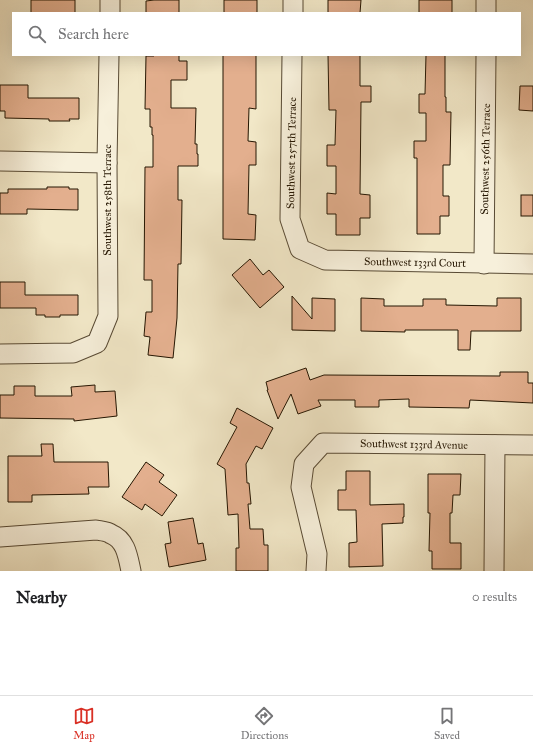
<!DOCTYPE html>
<html lang="en">
<head>
<meta charset="utf-8">
<style>
	body { margin:0; font-family:"IM FELL Great Primer",serif; background:#f6f6f6; color:#202124 }
	.list { margin:0; padding:0; list-style:none }
	h2 { display:flex; justify-content:space-between; align-items:center; height:52px; margin:0; padding:0 16px; font-size:17px }
	h2 small { font-size:13px; font-weight:400; color:#757577 }
	.icon { flex:none; width:22px; height:22px; fill:none; stroke:currentColor; stroke-width:2; stroke-linecap:round; stroke-linejoin:round }
	.map { position:relative; flex:none; width:533px; height:571px; overflow:hidden }
	.search { position:absolute; background:#fff; box-shadow:0 4px 16px #0002; left:12px; right:12px; top:12px; height:44px; display:flex; align-items:center; gap:10px; box-sizing:border-box; padding:0 14px; border-radius:0px; color:#757577; font-size:15px }
	.sheet { height:124px; background:#fff }
	nav { display:flex; justify-content:space-around; align-items:center; box-sizing:border-box; height:56px; border-top:1px solid #e0e0e0; background:#fff; font-size:11px; color:#757577 }
	nav a { display:grid; justify-items:center; gap:2px }
	nav .on { color:#d93025 }
	.map>svg:first-child { display:block }
</style>
</head>
<body>
<div class="map">
<svg width="533" height="571" viewBox="0 0 533 571">
	<rect width="100%" height="100%" fill="#f2e8c8"/>
	<filter id="stains"><feTurbulence type="fractalNoise" baseFrequency=".005" numOctaves="4"/><feColorMatrix values="0 0 0 0 .2 0 0 0 0 .09 0 0 0 0 .02 0 0 0 .5 -.17"/></filter>
	<radialGradient id="worn" r=".72"><stop offset=".6" stop-color="#630" stop-opacity="0"/><stop offset="1" stop-color="#630" stop-opacity=".3"/></radialGradient>
	<g fill="#e3af8e" stroke="#251602">
		<rect x="31" y="0" width="44" height="13"/>
		<path d="M154,0H179V13H146V1Z"/>
		<rect x="224" y="0" width="33" height="13"/>
		<path d="M328,0H361L360,13H328Z"/>
		<rect x="419" y="0" width="33" height="13"/>
		<path d="M154,55H179V61H187V80H171V108H196L195,144H197V154H198V166H178V200H182L181,264H178L177,318L173,358L148,355L150,337L144,336L146,312H152V280H144L145,167H153V135H152V127H150V109H145L146,56H154Z"/>
		<path d="M223,55H256V109L249,108L248,141L256,142V165H249L248,214L256,215L255,240L223,239Z"/>
		<path d="M328,55H360V86H371V102H361L360,194L370,195V218H360V235H336V214H327V193L336,194V166H327V145H335L336,110H329Z"/>
		<path d="M426,55H445V97H446V112H451L450,165H443V196H449V216H440V234H417V158H414V141H426V113H419V94H425Z"/>
		<path d="M0,85H28V98H79V119H69L70,121H49V119L5,118V111H0Z"/>
		<path d="M520,86H533V111L519,110Z"/>
		<path d="M47,187H69V189H78V210L27,209V214H0V193H8V189H47Z"/>
		<rect x="521" y="195" width="12" height="21"/>
		<path d="M250,259L263,275L269,270L284,287L260,308L232,275Z"/>
		<path d="M0,282H25V295H78V315H60V317H45V315H36V308H0Z"/>
		<path d="M292,296L312,319V298L335,299V331L292,330Z"/>
		<path d="M361,298L384,299V306H423V299H446V305L497,306V298H521V331H471L470,350H458V330H405V332L361,331Z"/>
		<path d="M306,368L310,380L324,375L500,376V372H528V383H533V403L470,400L469,408L409,407V399L379,400V407H355V400H318L321,406L298,414L291,394L278,419L267,390H268L266,382Z"/>
		<path d="M95,385V392L115,391L117,416L74,421V419L0,418V395H14V386H35V396H72L71,387Z"/>
		<path d="M237,408L273,428L262,449L256,446L246,464L247,483H249L251,504H248L250,529H263L264,545H268V571H236V548H239L238,514L228,515L225,469L217,464L237,427L230,423Z"/>
		<path d="M41,444H53L54,462H108L109,487H88L89,494L32,495V502H8V456H42Z"/>
		<path d="M146,462L164,475L159,482L177,495L162,516L145,504L142,510L122,497Z"/>
		<path d="M346,471H370V505L404,504V517H403V523L382,524L383,566L349,567V543L357,542L356,510H338V490H346Z"/>
		<path d="M428,474H461L460,495H453L452,513H450V543H461V569H432V551H429L430,513H428Z"/>
		<path d="M193,518L198,544L203,543L206,560L169,567L165,544L171,543L168,522Z"/>
	</g>
	<g fill="none" stroke-linecap="round" stroke-linejoin="round">
		<defs>
			<g id="street">
				<path d="M110,13V0"/>
				<path d="M293,13V0"/>
				<path d="M486,13V0"/>
				<path d="M292,55L290,219L300,249L325,260L533,264"/>
				<path d="M0,161L107,163"/>
				<path d="M484,264L486,55"/>
				<path d="M0,354L73,353L97,343L108,316L107,163L109,55"/>
				<path d="M0,537L96,530C101,531 107,531 111,534C126,540 128,557 131,571"/>
				<path d="M316,571L317,554L301,487L304,464L323,443L533,445"/>
				<path d="M494,571L495,445"/>
			</g>
		</defs>
		<use href="#street" stroke="#584a34" stroke-width="21"/>
		<use href="#street" stroke="#f7f0db" stroke-width="19"/>
	</g>
	<g text-anchor="middle" stroke-width="3" stroke-linejoin="round" paint-order="stroke">
		<g font-size="11" fill="#251602" stroke="#f7f0db">
			<text transform="translate(291 153) rotate(-89)" y="4">Southwest 257th Terrace</text>
			<text transform="translate(485 159) rotate(-89)" y="4">Southwest 256th Terrace</text>
			<text transform="translate(107 200) rotate(-90)" y="4">Southwest 258th Terrace</text>
			<text transform="translate(415 262) rotate(1)" y="4">Southwest 133rd Court</text>
			<text transform="translate(414 444) rotate(1)" y="4">Southwest 133rd Avenue</text>
		</g>
	</g>
	<rect width="100%" height="100%" filter="url(#stains)"/>
	<rect width="100%" height="100%" fill="url(#worn)"/>
</svg>
<div class="search"><svg class="icon" aria-label="search" viewBox="0 0 24 24"><circle cx="10" cy="10" r="6"/><path d="M15 15l6 6"/></svg>Search here</div>
</div>
<section class="sheet">
<h2>Nearby<small>0 results</small></h2>
<ul class="list">
</ul>
</section>
<nav>
<a class="on"><svg class="icon" aria-label="map" viewBox="0 0 24 24"><path d="M3 6l6-2 6 2 6-2v14l-6 2-6-2-6 2zM9 4v14M15 6v14"/></svg>Map</a>
<a><svg class="icon" aria-label="directions" viewBox="0 0 24 24"><path d="M12 3l9 9-9 9-9-9zM9 14v-3h6M13 9l2 2-2 2"/></svg>Directions</a>
<a><svg class="icon" aria-label="saved" viewBox="0 0 24 24"><path d="M7 4h10v16l-5-4-5 4z"/></svg>Saved</a>
</nav>
</body>
</html>
